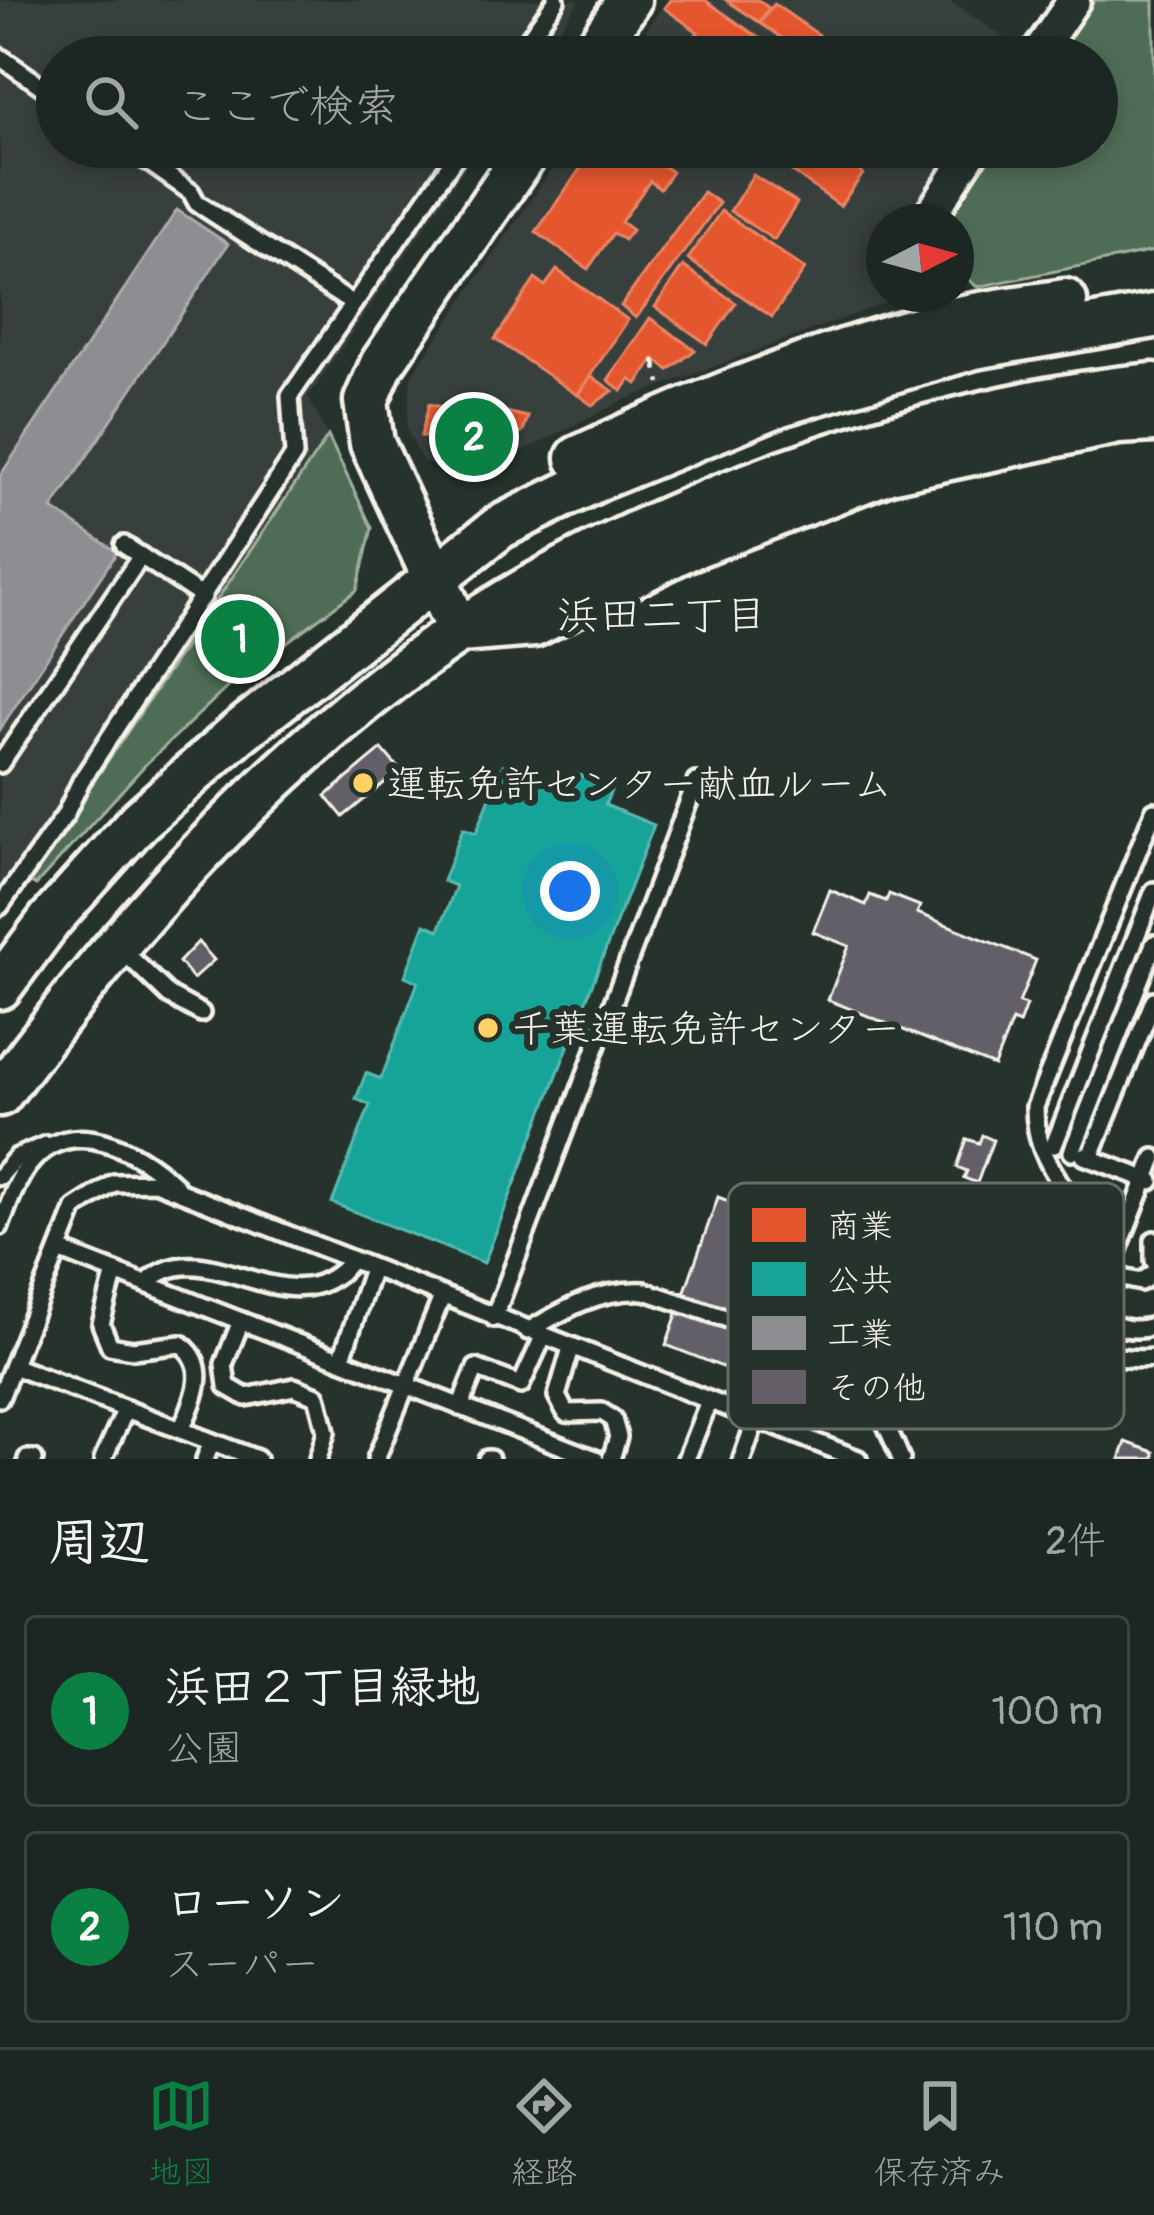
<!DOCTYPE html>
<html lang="ja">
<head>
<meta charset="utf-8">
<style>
	body { margin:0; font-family:Pangolin,"Klee One",sans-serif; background:#252e2a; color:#f1f3f6 }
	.compass { position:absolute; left:866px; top:204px; width:108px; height:108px; border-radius:50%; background:#1c2622; box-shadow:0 6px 18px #0003; rotate:84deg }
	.you { position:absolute; left:570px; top:891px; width:42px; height:42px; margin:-30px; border:9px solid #fff; border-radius:50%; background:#1a73e8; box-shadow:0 0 0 18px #1a73e833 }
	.badge { display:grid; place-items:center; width:78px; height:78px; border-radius:50%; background:#0b8043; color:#fff; font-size:39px; font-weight:700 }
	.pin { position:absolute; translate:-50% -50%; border:6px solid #fff; box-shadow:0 3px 12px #0006 }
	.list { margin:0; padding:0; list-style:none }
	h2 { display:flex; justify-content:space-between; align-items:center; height:156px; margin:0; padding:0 48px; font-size:51px }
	h2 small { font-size:39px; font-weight:400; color:#a0a5a5 }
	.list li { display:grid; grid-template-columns:78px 1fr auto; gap:36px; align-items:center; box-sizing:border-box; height:192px; margin:0 24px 24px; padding:0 24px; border:3px solid #3a4340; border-radius:12px }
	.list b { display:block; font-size:45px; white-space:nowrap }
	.list p { margin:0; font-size:39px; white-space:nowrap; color:#a0a5a5 }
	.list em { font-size:39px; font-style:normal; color:#a0a5a5 }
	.icon { flex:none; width:66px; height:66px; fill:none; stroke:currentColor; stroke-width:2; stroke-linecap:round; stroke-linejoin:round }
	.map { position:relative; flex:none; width:1154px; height:1459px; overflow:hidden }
	.search { position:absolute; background:#1c2622; box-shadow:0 6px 18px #0003; left:36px; right:36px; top:36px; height:132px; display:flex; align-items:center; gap:30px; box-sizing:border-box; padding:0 42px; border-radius:66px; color:#a0a5a5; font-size:45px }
	.sheet { height:588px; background:#1c2622 }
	nav { display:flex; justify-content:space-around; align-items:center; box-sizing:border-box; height:168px; border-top:3px solid #3a4340; background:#1c2622; font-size:33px; color:#a0a5a5 }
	nav a { display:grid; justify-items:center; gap:6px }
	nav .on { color:#0b8043 }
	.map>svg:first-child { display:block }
</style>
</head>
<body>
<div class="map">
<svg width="1154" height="1459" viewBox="0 0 1154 1459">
	<rect width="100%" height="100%" fill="#26332d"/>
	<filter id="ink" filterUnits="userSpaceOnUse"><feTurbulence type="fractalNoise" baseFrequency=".00833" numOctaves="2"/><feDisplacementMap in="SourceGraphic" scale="24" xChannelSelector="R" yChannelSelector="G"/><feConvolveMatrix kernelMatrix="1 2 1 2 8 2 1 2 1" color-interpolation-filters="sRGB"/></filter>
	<g filter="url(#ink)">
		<g fill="#39403e">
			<path d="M0,0H579L540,57H57V147H479L308,397L327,435L0,923Z"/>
			<path d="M667,0H947L1029,54L628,57Z"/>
			<path d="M567,147H961L906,222H884V294H895L890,301L626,399L473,476L423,462L407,429L411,376Z"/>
		</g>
		<g fill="#506d56" stroke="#a2af9f" stroke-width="3">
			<path d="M1095,0H1154V251L977,287L956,269V222H948L995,147H1097V57H1056Z"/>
			<path d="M328,436L372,528L357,590L232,683L145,765L36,885L27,880Z"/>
		</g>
		<g fill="#e4572e" stroke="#e98566" stroke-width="3">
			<path d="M670,0H705L786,57H717L692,40L698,32L664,8Z"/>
			<path d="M726,0H758L769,8L759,22Z"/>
			<path d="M774,4L823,38L810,57L760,23Z"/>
			<path d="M668,147L657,162L672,172L660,189L650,181L621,222L632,230L624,240L613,233L588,269L536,232L590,155L582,147Z"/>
			<path d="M770,147H825L863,174L840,206L766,153Z"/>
			<path d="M753,175L797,203L774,240L730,211Z"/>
			<path d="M703,192L719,203L636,318L621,306Z"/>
			<path d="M721,211L805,269L772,317L688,259Z"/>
			<path d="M683,266L736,303L707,344L655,307Z"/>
			<path d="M557,270L628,320L577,395L495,339L535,279L545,286Z"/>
			<path d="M650,318L695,350L669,370L654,359L637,384L630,379L622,391L608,380Z"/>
			<path d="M591,376L613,391L592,405L578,395Z"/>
			<path d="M429,404L469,414L472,404L528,417L523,431L488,452L421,436Z"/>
		</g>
		<path fill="#17a398" stroke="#59bab0" stroke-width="3" d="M503,765L568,791L574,773L612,788L605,805L654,825L484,1263L332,1203L370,1105L356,1099L366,1073L381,1079L418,982L405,976L425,924L439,930L456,886L443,881L463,828L476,833Z"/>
		<path fill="#8d8d92" stroke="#acabac" stroke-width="3" d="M177,210L228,244L52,509L117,552L0,729V476Z"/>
		<g fill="#645e67" stroke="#f4f1e8" stroke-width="3">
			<path d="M382,749L400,770L343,817L326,796Z"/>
			<path d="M830,890L866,905L870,895L886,901L889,894L920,906L917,913L1036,960L1019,1003L1026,1005L1019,1024L1012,1021L994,1066L828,1000L849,946L813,932Z"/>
			<path d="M198,942L214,960L193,979L179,962Z"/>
			<path d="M982,1135L993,1140L977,1183L964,1178L967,1171L957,1167L967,1139L979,1143Z"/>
			<path d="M718,1197L798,1228L782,1269L823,1285L781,1390L666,1345Z"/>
			<path d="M1126,1442L1154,1452V1459H1120Z"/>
		</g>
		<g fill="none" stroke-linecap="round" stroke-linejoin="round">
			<defs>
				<g id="lane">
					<path d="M0,57L57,97"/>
					<path d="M516,57L556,0"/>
					<path d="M127,147L191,192L197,203L353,304"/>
					<path d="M124,545L203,597"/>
					<path d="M0,764L141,556"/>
					<path d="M1154,811L1035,1107C1035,1162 1064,1177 1080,1222C1081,1264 1039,1295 1099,1319C1119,1327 1132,1333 1154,1326"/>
					<path d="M0,906L65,815L81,781L294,455L290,396L462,147"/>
					<path d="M119,947L170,996L201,1013"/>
					<path d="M1054,1145L1154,891"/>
					<path d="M1072,1152L1154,944"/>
					<path d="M1084,1156L1151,1181"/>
					<path d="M1090,1158L1154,1000"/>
					<path d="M0,1176L17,1157L46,1145"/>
					<path d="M0,1226C8,1207 15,1183 28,1166C71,1110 138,1151 176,1186"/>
					<path d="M1154,1240V1261"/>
					<path d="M59,1250L595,1459"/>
					<path d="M115,1272L101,1324L110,1346L133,1350L181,1344C212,1367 193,1401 181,1430"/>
					<path d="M1109,1275L1141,1282L1154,1273"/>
					<path d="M1065,1278L1052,1317C1065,1352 1122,1361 1154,1358"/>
					<path d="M146,1284C204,1225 290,1335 351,1261"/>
					<path d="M1092,1316L1154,1158"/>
					<path d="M494,1318L696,782"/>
					<path d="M241,1321L224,1364L227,1386L246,1397L294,1387L317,1396L326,1432L318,1459"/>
					<path d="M528,1331C567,1308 599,1289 645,1291L832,1354C868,1381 884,1418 901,1459"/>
					<path d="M571,1348L557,1396L566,1413L602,1412L613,1419L618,1437L611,1459"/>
					<path d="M341,1360L372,1269"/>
					<path d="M13,1366L257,1459"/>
					<path d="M0,1398L75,1208L114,1183L155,1182L858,1459"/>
					<path d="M460,1407L476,1368L521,1385L543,1337"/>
					<path d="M27,1459H34"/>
					<path d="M103,1459L126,1409"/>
					<path d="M205,1459L212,1442"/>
					<path d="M376,1459L442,1297"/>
					<path d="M487,1459H490"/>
					<path d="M686,1459L709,1401"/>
					<path d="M742,1459L756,1419"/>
				</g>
				<g id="street">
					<path d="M1035,57L1074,0"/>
					<path d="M926,222L975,147"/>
				</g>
				<g id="secondary">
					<path d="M591,57L629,0"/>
					<path d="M530,147L382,364L366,401L372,443L459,631L534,625L679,552L889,471L1118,422L1154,420"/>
					<path d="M578,458C694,403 815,356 938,323C979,312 1023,308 1065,301"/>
					<path d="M0,987L50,920L139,821L238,733L500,527L602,477L780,404L974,347L1154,316"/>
					<path d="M0,1094C125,925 269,762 443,642C631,511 926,406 1154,385"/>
				</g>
			</defs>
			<use href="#lane" stroke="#f4f1e8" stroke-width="24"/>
			<use href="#street" stroke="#f4f1e8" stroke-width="39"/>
			<use href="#secondary" stroke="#f4f1e8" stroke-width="51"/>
			<path stroke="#f4f1e8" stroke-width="4.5" stroke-dasharray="12 9" stroke-linecap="butt" d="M654,359L660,383"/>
			<use href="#lane" stroke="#26332d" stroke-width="15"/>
			<use href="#street" stroke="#26332d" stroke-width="30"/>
			<use href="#secondary" stroke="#26332d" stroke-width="42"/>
		</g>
	</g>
	<g fill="#ffd166" stroke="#26332d" stroke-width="4.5">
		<circle cx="363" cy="783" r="12"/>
		<circle cx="488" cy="1028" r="12"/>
	</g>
	<g text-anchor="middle" stroke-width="12" stroke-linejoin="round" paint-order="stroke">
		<g font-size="39" fill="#f4f1e8" stroke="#26332d" text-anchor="start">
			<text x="387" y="797">運転免許センター献血ルーム</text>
			<text x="512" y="1042">千葉運転免許センター</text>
		</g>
		<g font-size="42" fill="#f4f1e8" stroke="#26332d">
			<text x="662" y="629">浜田二丁目</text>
		</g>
	</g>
	<rect x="728" y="1183" width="396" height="246" rx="18" fill="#26332d" stroke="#646c65" stroke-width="3"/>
	<rect x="752" y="1208" width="54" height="34" fill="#e4572e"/>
	<rect x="752" y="1262" width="54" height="34" fill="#17a398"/>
	<rect x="752" y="1316" width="54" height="34" fill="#8d8d92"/>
	<rect x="752" y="1370" width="54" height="34" fill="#645e67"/>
	<g font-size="33" fill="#f4f1e8">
		<text x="827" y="1237">商業</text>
		<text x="827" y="1291">公共</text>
		<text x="827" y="1345">工業</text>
		<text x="827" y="1399">その他</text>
	</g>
</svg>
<svg class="compass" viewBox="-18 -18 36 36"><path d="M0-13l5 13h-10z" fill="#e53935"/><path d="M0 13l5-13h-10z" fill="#a0a5a5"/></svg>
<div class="you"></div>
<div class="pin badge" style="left:240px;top:639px">1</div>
<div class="pin badge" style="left:474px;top:437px">2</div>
<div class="search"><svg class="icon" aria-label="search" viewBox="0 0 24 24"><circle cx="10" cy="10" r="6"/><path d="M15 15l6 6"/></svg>ここで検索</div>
</div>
<section class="sheet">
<h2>周辺<small>2件</small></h2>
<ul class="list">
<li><span class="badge">1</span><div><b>浜田２丁目緑地</b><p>公園</p></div><em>100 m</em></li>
<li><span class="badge">2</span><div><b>ローソン</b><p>スーパー</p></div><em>110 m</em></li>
</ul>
</section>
<nav>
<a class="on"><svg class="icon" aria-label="map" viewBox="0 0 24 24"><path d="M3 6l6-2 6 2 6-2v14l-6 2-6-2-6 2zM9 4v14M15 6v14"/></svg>地図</a>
<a><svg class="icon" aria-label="directions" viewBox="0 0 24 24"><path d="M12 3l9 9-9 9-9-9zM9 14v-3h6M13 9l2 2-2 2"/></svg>経路</a>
<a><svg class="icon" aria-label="saved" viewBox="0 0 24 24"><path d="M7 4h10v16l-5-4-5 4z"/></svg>保存済み</a>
</nav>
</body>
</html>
